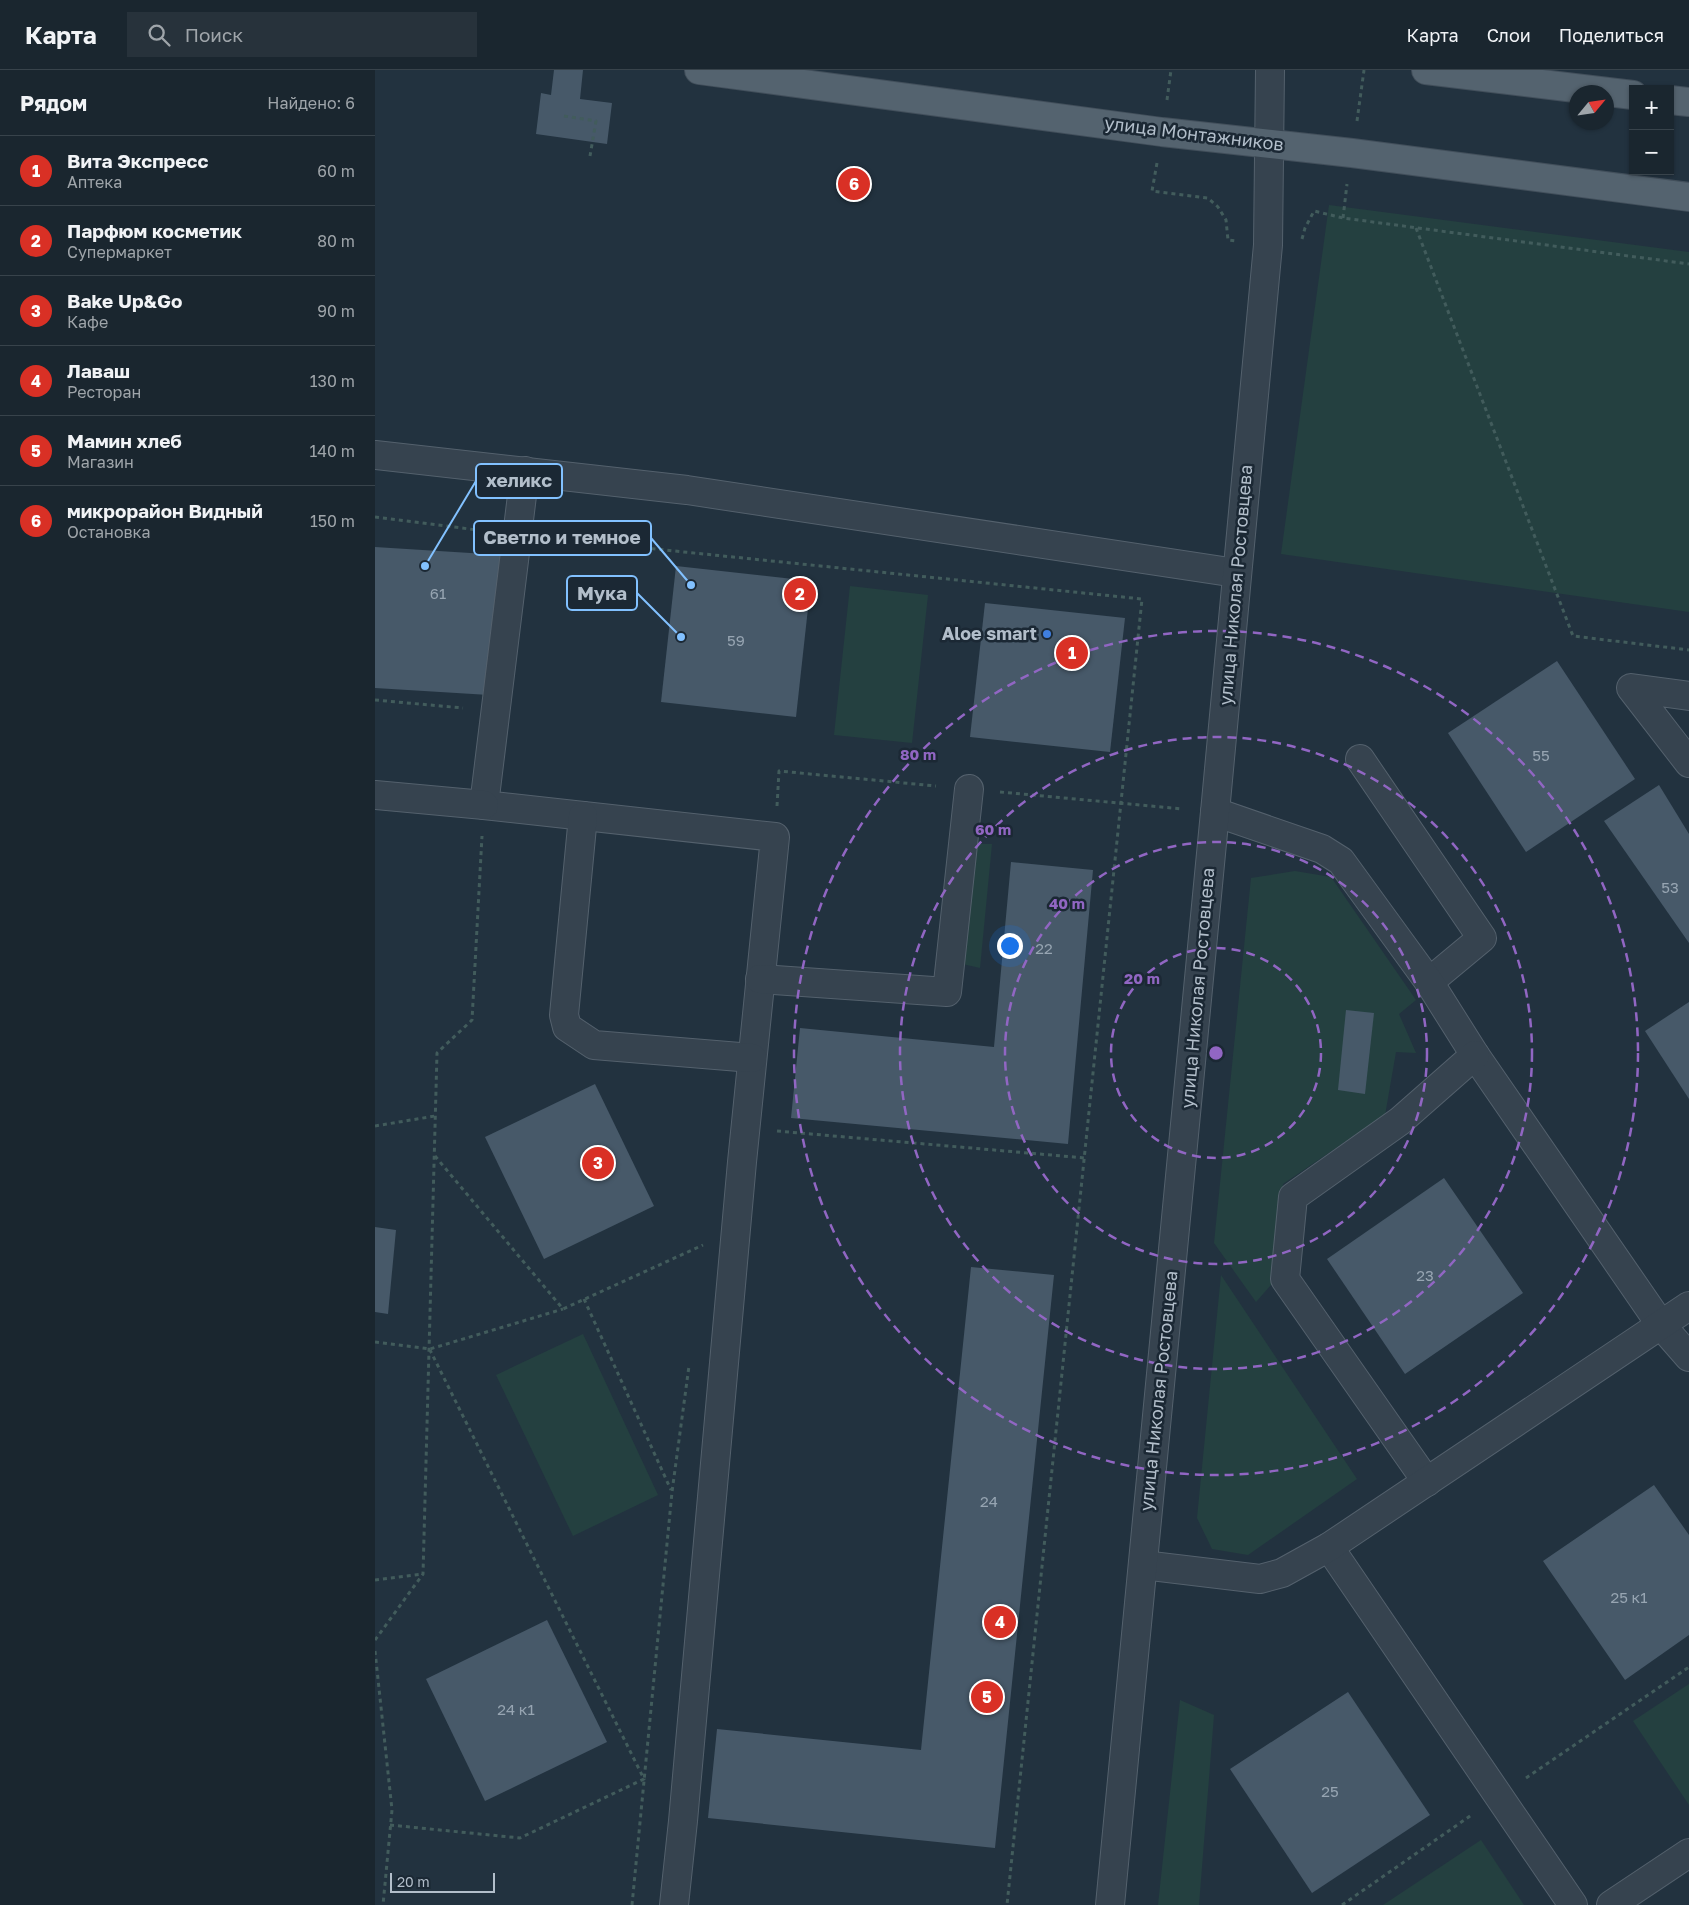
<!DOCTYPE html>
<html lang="ru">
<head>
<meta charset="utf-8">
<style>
	body { margin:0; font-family:"Golos Text",sans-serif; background:#27323b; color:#f1f3f6 }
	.controls { position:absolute; right:15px; top:15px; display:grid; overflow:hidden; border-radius:0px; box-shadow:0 1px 4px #0004 }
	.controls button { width:45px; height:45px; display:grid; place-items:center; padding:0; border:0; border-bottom:1px solid #38434b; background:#1a262f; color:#f1f3f6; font:25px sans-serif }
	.compass { position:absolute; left:1194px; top:15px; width:45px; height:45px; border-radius:50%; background:#1a262f; box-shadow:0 1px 4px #0004; rotate:61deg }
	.scale { position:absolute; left:15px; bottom:12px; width:105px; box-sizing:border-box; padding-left:5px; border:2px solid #b2beca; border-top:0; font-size:14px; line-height:18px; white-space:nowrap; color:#b2beca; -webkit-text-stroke:4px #1b2834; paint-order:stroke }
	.you { position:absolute; left:634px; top:875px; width:18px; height:18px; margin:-12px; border:4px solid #fff; border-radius:50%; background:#1a73e8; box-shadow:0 0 0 8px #1a73e833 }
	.badge { display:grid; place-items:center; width:32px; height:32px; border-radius:50%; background:#d93025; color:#fff; font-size:16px; font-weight:700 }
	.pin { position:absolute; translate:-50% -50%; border:2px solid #fff; box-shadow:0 1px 5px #0006 }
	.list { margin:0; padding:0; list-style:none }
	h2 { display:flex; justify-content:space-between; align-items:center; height:65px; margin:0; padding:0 20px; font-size:21px }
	h2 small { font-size:16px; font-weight:400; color:#9fa5aa }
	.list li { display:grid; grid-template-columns:32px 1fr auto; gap:15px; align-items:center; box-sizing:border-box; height:70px; padding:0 20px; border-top:1px solid #38434b }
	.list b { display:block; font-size:19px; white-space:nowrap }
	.list p { margin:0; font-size:16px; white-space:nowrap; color:#9fa5aa }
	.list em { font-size:16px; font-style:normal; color:#9fa5aa }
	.icon { flex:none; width:28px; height:28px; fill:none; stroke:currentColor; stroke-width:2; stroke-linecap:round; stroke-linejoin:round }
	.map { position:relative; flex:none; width:1314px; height:1835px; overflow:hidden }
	header { display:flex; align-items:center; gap:30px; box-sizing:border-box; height:70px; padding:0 25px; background:#1a262f; border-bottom:1px solid #38434b }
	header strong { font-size:24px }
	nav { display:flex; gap:28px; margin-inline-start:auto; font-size:18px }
	.search { width:350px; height:45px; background:#27323b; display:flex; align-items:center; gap:12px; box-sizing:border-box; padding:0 18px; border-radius:0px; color:#9fa5aa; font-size:19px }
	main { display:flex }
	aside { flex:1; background:#1a262f }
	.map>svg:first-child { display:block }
</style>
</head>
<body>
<header>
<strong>Карта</strong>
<div class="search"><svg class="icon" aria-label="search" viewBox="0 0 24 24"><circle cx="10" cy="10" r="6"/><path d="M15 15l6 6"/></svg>Поиск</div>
<nav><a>Карта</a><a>Слои</a><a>Поделиться</a></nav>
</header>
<main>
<aside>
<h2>Рядом<small>Найдено: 6</small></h2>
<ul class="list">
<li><span class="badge">1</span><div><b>Вита Экспресс</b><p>Аптека</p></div><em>60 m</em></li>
<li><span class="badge">2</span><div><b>Парфюм косметик</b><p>Супермаркет</p></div><em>80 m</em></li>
<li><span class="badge">3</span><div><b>Bake Up&amp;Go</b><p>Кафе</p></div><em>90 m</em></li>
<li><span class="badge">4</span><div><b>Лаваш</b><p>Ресторан</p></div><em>130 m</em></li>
<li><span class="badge">5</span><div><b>Мамин хлеб</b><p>Магазин</p></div><em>140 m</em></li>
<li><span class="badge">6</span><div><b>микрорайон Видный</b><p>Остановка</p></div><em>150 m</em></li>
</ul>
</aside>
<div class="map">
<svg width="1314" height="1835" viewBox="0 0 1314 1835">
	<rect width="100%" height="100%" fill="#22323f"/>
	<g fill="#244040">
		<path d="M954,135L1314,182V542L906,484Z"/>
		<path d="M475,516L553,525L537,673L459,665Z"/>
		<path d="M596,774H617L605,898L583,893Z"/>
		<path d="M920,801L956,807L1041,930L1024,944L1041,983L1021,982L1008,1057L989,1059L908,1114L902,1208L881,1232L839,1173L876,808Z"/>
		<path d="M846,1205L982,1409L873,1485L837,1479L822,1448Z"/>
		<path d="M208,1264L283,1425L198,1466L121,1305Z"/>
		<path d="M1314,1614V1735L1258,1651Z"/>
		<path d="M805,1630L839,1645L824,1835H783Z"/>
		<path d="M1106,1770L1149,1835H1008Z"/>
	</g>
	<g fill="#475969">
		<path d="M179,0H208L205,29L237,33L232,74L161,64L166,23L176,25Z"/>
		<path d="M0,477L127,485L114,625L0,618Z"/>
		<path d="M301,496L436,511L421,647L286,632Z"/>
		<path d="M610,533L750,548L735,682L595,667Z"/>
		<path d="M1182,591L1260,709L1151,782L1073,663Z"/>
		<path d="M1284,715L1314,764V873L1229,751Z"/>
		<path d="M636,792L718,800L693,1074L416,1048L425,958L619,977Z"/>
		<path d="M1314,932V1029L1270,961Z"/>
		<path d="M971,940L999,943L990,1024L963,1020Z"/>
		<path d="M220,1014L279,1136L169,1189L110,1067Z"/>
		<path d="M1069,1108L1148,1223L1030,1304L952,1189Z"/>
		<path d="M0,1157L21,1160L13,1244L0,1242Z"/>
		<path d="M596,1197L679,1205L620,1778L333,1748L342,1659L546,1680Z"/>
		<path d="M1279,1415L1314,1465V1565L1250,1610L1168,1491Z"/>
		<path d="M172,1550L232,1672L110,1731L51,1609Z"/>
		<path d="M973,1622L1055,1745L937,1823L855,1699Z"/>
	</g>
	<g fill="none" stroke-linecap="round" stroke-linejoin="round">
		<defs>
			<g id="minor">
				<path d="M0,385L312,420L861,503"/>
				<path d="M150,401L109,735L400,767L367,1092L308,1751L299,1835"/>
				<path d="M1314,626L1256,618L1314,693"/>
				<path d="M985,689L1107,868L1054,912"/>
				<path d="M0,725L109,735"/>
				<path d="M840,742L947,779L966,791L1054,912L1100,985L1286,1255L1314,1287"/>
				<path d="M208,746L189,945L192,957L219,975L377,988"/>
				<path d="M385,909L572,922L594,719"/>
				<path d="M1052,1412L910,1209L918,1127L1025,1051L1100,985"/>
				<path d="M954,1477L1198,1835"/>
				<path d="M768,1495L885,1509L907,1503L954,1477L1314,1236"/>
				<path d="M735,1835L840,742L893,175L895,0"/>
				<path d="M1236,1835L1314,1783"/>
			</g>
			<g id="major">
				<path d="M324,0L787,62L977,83L1314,127"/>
				<path d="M1051,0L1258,25"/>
				<path d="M1295,30L1314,32"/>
			</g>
		</defs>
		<use href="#minor" stroke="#54616d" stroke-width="30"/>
		<use href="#major" stroke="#424f5b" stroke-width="30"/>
		<g stroke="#425c5c" stroke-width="3" stroke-dasharray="4 4" stroke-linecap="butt">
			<path d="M792,30L796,0"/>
			<path d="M189,46L221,51L215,86"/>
			<path d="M982,51L989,0"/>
			<path d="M782,93L777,121L833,128L843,137L851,150L853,170L861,171"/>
			<path d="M968,148L972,114"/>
			<path d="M1041,158L1198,566L1314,580"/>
			<path d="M927,169L930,158L939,141L968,148L1314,194"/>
			<path d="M0,447L110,461"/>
			<path d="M173,468L767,529L632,1835"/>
			<path d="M0,630L88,638"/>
			<path d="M625,722L808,739"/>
			<path d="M402,736L404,701L561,716"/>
			<path d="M0,1056L60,1046"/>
			<path d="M402,1061L710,1088"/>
			<path d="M60,1086L188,1239L328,1175"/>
			<path d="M209,1229L296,1420"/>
			<path d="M0,1272L55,1279L188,1239"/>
			<path d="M0,1510L48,1504"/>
			<path d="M0,1570L48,1504L62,983L97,950L107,766"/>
			<path d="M0,1581L17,1740L8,1835"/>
			<path d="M1151,1708L1314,1597"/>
			<path d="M15,1755L145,1768L269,1709L55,1280"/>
			<path d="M257,1835L297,1422L314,1296"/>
			<path d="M967,1835L1098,1744"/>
		</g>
		<use href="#minor" stroke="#36434f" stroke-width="28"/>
		<use href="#major" stroke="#54636f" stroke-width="28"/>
	</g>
	<g fill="none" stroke="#9166c3" stroke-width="2.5" stroke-dasharray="9 6">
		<circle cx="841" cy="983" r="105"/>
		<circle cx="841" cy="983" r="211"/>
		<circle cx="841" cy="983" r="316"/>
		<circle cx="841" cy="983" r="422"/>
	</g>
	<circle fill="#3f7fe0" stroke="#1b2834" stroke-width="2" cx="672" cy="564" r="5"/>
	<g text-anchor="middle" stroke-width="5" stroke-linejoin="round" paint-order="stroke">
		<g font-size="15" fill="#97a5b2">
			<text x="63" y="529">61</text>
			<text x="361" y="576">59</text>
			<text x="1166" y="691">55</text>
			<text x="1295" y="823">53</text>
			<text x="669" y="884">22</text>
			<text x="1050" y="1211">23</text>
			<text x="614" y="1437">24</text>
			<text x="1254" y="1533">25 к1</text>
			<text x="141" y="1645">24 к1</text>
			<text x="955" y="1727">25</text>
		</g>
		<g font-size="18" fill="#b2beca" stroke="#1b2834">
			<text transform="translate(819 64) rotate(7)" y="6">улица Монтажников</text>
			<text transform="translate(861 515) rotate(-85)" y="6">улица Николая Ростовцева</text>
			<text transform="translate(823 918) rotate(-85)" y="6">улица Николая Ростовцева</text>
			<text transform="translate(784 1321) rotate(-84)" y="6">улица Николая Ростовцева</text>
		</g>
		<g font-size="18" font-weight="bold" fill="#b2beca" stroke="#1b2834" text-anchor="end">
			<text x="662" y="570">Aloe smart</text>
		</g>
	</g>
	<circle cx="841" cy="983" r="8" fill="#9166c3" stroke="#1b2834" stroke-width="2.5"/>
	<g font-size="15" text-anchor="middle" font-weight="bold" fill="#9166c3" stroke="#1b2834" stroke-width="5" stroke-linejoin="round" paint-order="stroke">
		<text x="543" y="690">80 m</text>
		<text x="618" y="765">60 m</text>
		<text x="692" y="839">40 m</text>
		<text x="767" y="914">20 m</text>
	</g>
	<path fill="none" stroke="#82c1ff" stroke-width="2" d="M50 496L101 411M316 515L276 468M306 567L262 523"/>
	<g fill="#82c1ff" stroke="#1b2834" stroke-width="2">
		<circle cx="50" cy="496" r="5"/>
		<circle cx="316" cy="515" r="5"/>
		<circle cx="306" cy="567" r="5"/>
	</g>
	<g fill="#1b2834" stroke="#82c1ff" stroke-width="2">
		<rect x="101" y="394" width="86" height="34" rx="5"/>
		<rect x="99" y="451" width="177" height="34" rx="5"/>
		<rect x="192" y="506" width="70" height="34" rx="5"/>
	</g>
	<g font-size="19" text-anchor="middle" font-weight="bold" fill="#b2beca">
		<text x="144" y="417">хеликс</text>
		<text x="187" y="474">Светло и темное</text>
		<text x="227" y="530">Мука</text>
	</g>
</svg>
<div class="controls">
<button>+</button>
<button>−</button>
</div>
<svg class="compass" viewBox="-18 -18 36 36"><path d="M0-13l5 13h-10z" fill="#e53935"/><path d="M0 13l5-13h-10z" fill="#9fa5aa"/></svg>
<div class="scale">20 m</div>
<div class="you"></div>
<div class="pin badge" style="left:697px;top:583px">1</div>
<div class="pin badge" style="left:425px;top:524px">2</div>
<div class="pin badge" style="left:223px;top:1093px">3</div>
<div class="pin badge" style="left:625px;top:1552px">4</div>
<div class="pin badge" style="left:612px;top:1627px">5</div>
<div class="pin badge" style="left:479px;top:114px">6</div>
</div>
</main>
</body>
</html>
